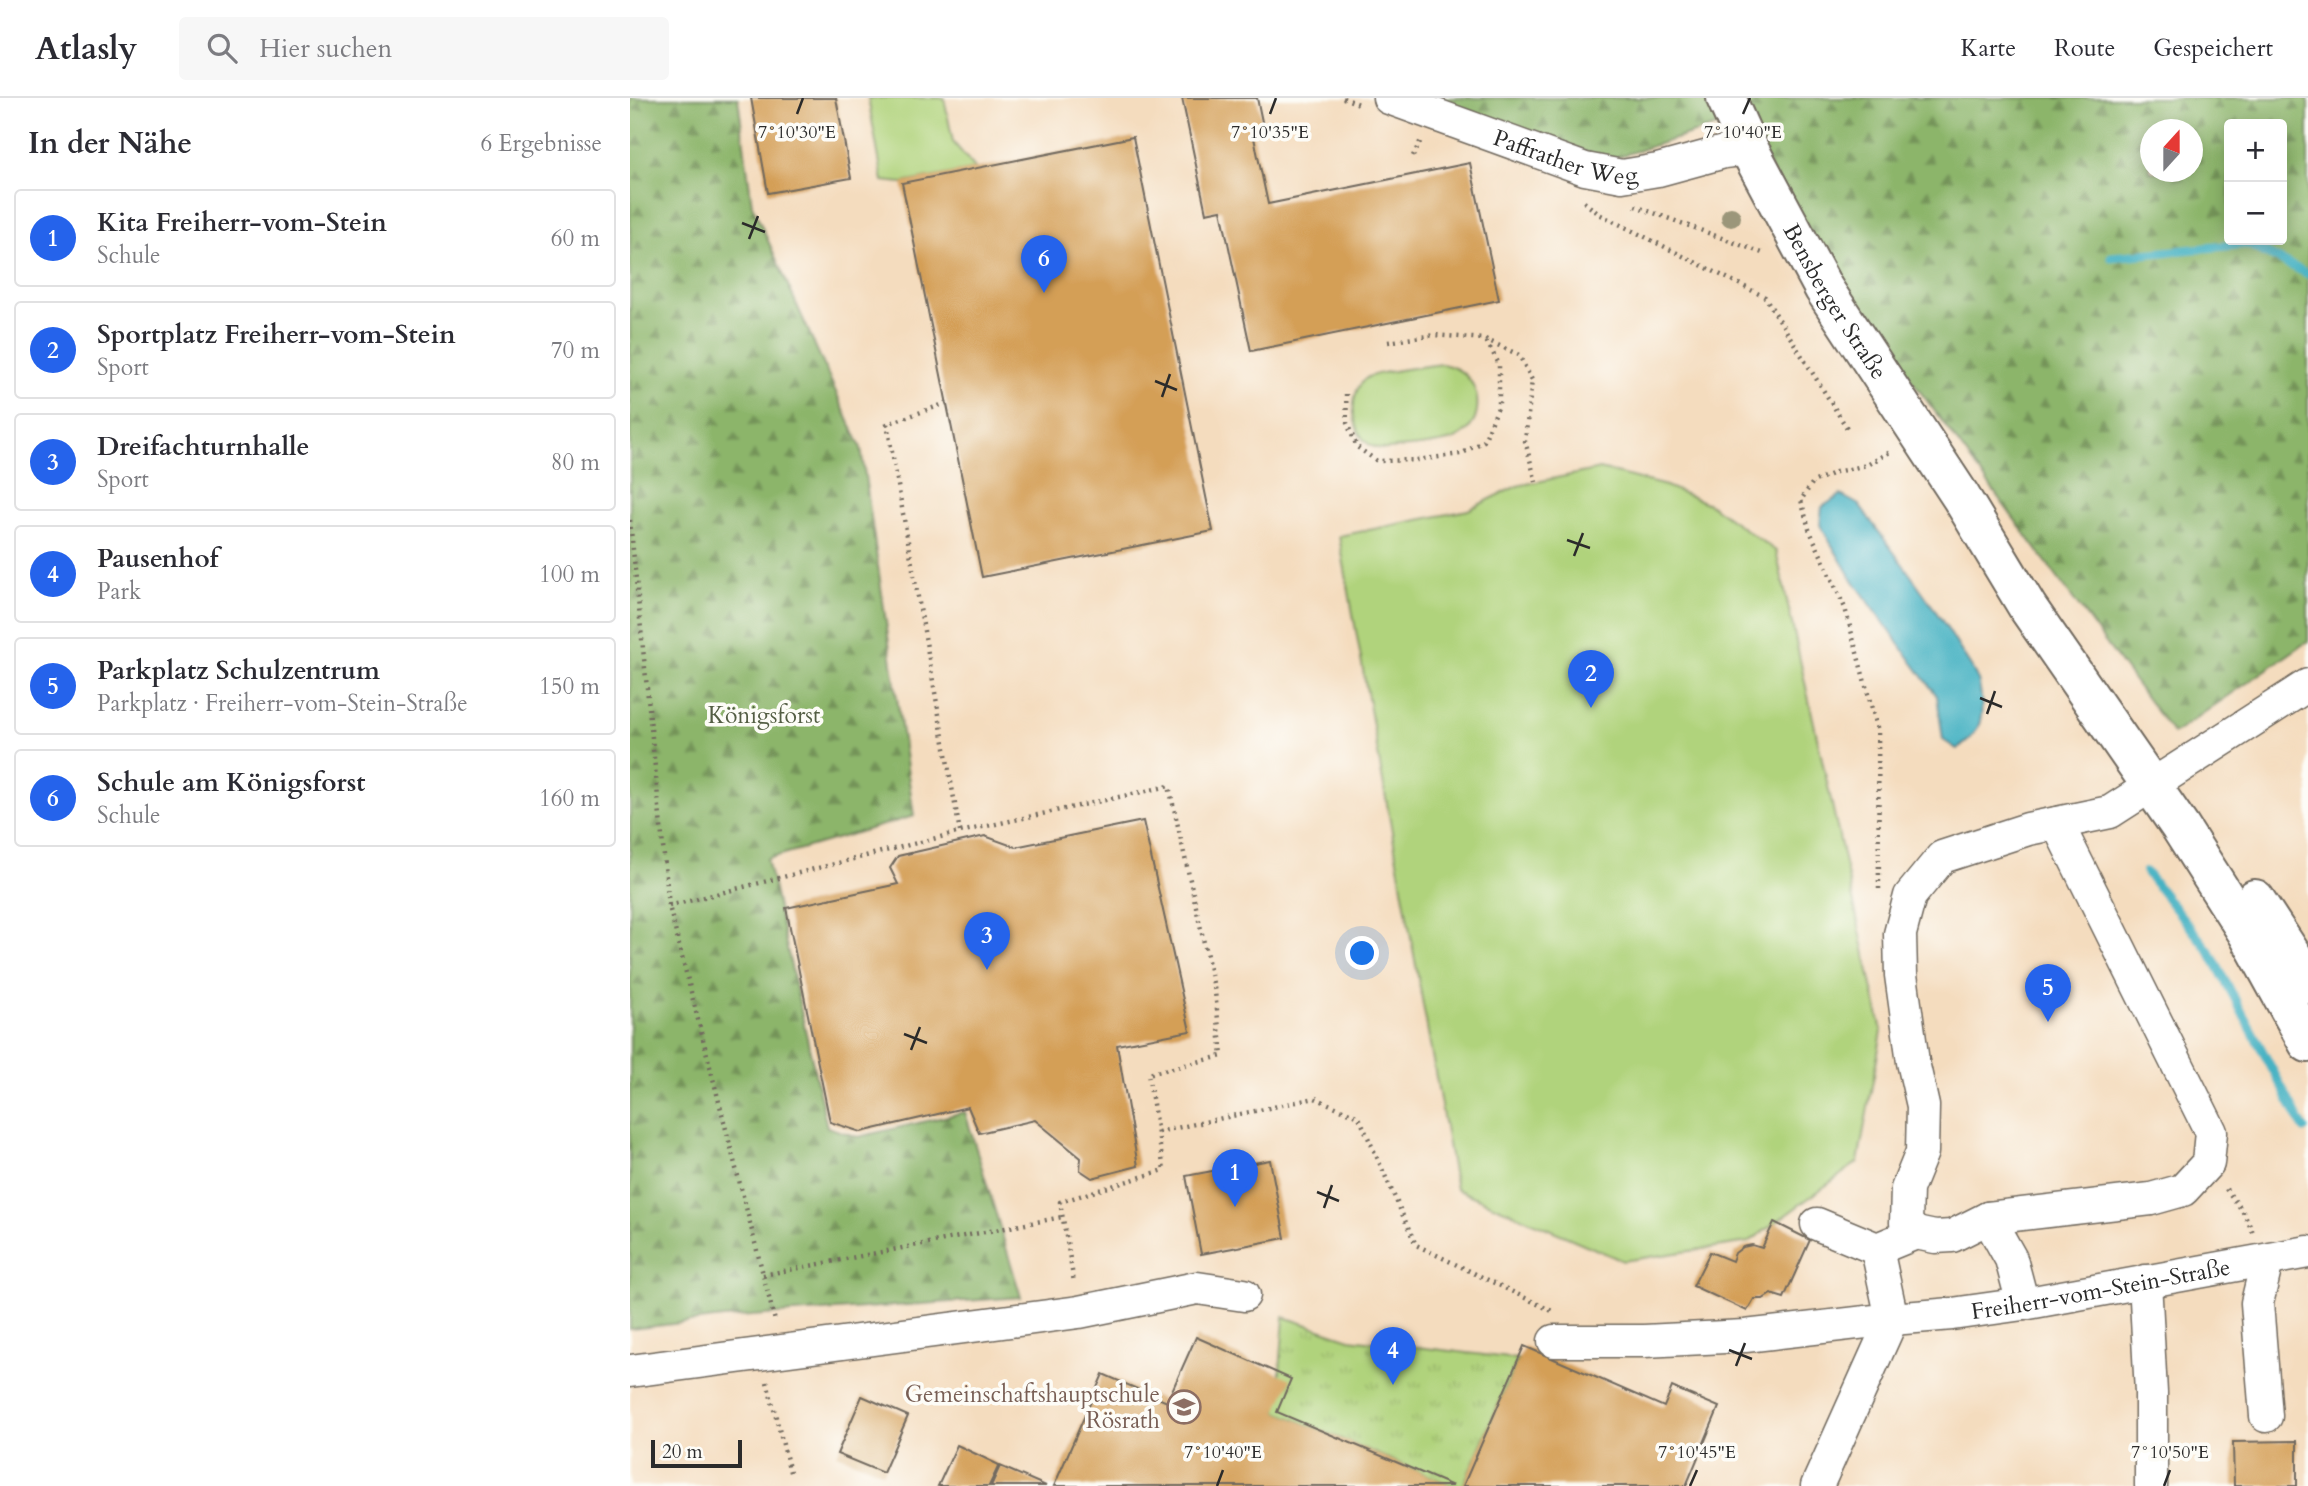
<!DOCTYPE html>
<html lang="de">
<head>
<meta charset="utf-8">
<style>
	body { margin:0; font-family:Cardo,serif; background:#f7f7f7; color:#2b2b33 }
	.controls { position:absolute; right:21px; top:21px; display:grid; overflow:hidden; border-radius:7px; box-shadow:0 4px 18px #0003 }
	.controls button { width:63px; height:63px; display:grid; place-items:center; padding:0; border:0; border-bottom:2px solid #e1e1e2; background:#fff; color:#2b2b33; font:35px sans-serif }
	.compass { position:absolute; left:1510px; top:21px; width:63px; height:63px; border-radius:50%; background:#fff; box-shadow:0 4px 18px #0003; rotate:21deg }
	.scale { position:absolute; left:21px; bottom:18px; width:91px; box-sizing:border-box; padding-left:7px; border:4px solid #2b2b2b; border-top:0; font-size:19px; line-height:24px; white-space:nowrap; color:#2b2b2b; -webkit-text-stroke:5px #fdfcf7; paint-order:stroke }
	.you { position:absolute; left:733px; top:856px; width:24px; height:24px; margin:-18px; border:5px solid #fff; border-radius:50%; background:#1a73e8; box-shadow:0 0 0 10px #1a73e833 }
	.badge { display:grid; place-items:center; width:46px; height:46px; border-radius:50%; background:#2563eb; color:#fff; font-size:23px; font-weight:700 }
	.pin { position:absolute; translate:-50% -58px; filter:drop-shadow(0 2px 4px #0008) }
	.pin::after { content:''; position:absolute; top:37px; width:24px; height:21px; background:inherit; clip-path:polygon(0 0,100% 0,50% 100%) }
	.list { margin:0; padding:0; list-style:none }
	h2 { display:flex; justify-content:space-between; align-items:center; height:91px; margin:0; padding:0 28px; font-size:30px }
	h2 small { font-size:23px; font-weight:400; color:#7c7c81 }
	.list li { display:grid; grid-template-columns:46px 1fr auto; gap:21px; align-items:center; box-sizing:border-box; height:98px; margin:0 14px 14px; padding:0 14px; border:2px solid #e1e1e2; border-radius:7px }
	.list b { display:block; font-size:26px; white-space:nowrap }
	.list p { margin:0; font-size:23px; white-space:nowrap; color:#7c7c81 }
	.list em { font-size:23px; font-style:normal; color:#7c7c81 }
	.icon { flex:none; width:38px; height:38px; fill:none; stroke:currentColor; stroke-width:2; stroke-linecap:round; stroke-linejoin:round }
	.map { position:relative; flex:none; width:1678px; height:1388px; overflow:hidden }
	header { display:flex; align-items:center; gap:42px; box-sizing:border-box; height:98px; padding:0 35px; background:#fff; border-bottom:2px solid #e1e1e2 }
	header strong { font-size:33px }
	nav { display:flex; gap:38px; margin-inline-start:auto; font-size:24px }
	.search { width:490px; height:63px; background:#f7f7f7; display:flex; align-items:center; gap:18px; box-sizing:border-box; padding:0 24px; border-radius:7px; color:#7c7c81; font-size:26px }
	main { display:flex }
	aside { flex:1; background:#fff }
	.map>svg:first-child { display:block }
</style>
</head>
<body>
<header>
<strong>Atlasly</strong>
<div class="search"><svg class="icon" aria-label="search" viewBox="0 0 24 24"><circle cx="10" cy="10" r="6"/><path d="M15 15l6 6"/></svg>Hier suchen</div>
<nav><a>Karte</a><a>Route</a><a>Gespeichert</a></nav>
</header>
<main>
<aside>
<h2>In der Nähe<small>6 Ergebnisse</small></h2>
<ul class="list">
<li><span class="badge">1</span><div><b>Kita Freiherr-vom-Stein</b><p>Schule</p></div><em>60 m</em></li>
<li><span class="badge">2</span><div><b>Sportplatz Freiherr-vom-Stein</b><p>Sport</p></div><em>70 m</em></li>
<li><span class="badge">3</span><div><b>Dreifachturnhalle</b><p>Sport</p></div><em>80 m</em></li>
<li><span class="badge">4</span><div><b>Pausenhof</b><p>Park</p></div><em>100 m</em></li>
<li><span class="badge">5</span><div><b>Parkplatz Schulzentrum</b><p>Parkplatz · Freiherr-vom-Stein-Straße</p></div><em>150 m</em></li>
<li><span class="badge">6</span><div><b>Schule am Königsforst</b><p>Schule</p></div><em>160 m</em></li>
</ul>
</aside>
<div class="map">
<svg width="1678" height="1388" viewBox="0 0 1678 1388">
	<defs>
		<pattern id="grass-tufts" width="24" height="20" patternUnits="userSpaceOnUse" patternTransform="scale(1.75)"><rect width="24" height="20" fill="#b0d37b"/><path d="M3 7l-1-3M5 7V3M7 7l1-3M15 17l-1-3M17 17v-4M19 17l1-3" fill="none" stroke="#98b56a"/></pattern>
		<pattern id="forest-firs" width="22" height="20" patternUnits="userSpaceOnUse" patternTransform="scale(1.75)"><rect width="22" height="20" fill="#8cb56b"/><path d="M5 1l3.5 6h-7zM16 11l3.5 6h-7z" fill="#739358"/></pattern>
	</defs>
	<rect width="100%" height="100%" fill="#fdfcf7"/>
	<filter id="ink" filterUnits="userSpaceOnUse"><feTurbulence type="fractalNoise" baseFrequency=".0143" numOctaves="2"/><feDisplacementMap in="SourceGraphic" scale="14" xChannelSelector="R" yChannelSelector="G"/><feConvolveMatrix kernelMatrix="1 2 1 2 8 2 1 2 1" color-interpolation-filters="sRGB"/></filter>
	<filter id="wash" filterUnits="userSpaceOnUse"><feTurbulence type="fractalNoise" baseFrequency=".00686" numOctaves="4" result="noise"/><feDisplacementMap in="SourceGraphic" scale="28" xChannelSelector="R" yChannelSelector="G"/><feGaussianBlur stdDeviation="1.57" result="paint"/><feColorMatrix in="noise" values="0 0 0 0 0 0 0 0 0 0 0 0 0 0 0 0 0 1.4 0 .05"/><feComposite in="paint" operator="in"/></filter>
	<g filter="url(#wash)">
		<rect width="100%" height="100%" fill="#f4dcbe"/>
		<path fill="url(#grass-tufts)" stroke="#6e7f53" stroke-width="2" d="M654,1219L720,1241L888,1261L833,1388H823L647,1314Z"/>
		<g fill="url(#forest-firs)" stroke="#5c704b" stroke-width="2" fill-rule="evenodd">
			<path d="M0,0H108L122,107L231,350L284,718L137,761L197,1029L228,1039L335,1014L391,1199L93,1220L0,1231Z"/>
			<path d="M803,0H1678V543L1543,636L1193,162L1112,20L978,62ZM1599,26H1652V142H1599ZM1520,32H1562V74H1520Z"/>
		</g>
		<g fill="#b0d37b" stroke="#6e7f53" stroke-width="2">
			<path d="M238,0H314L323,44L346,71L272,85L253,83Z"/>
			<path d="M812,266C817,267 823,269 827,271C856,287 854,332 822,342C803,348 778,349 758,351C720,355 714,293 738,279C747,274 798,268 812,266Z"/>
			<path d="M970,371L1036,388L1079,406L1146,453L1252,933L1228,1064L1119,1144L993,1163L826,1091L709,438L838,412L887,388Z"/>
		</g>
		<path fill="#46b2c3" stroke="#386e77" stroke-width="2" d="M1211,397L1229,407C1265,456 1303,505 1334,558C1339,566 1347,576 1349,586C1355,615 1353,635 1327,651L1313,642L1307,598L1220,478L1190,427L1192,409Z"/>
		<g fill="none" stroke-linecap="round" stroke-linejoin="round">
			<g stroke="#46b2c3" stroke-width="9">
				<path d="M1481,159L1617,146L1678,176"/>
				<path d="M1516,774L1580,854L1674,1031"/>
			</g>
		</g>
		<g id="blocks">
			<g fill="#d49f57">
				<path d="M121,0H206L221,80L138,95Z"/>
				<path d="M552,0H627L634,33L623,35L638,106L840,65L869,202L621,253L591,112L576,115Z"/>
				<path d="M503,39L583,433L352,479L272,85Z"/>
				<path d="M513,723L560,933L487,947L508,1068L462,1080L450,1072L451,1060L405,1022L349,1035L338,1009L231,1034L200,1024L156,810L268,786L260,770L268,758L355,738L385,749Z"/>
				<path d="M640,1062L655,1140L571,1156L556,1078Z"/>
				<path d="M1144,1124L1180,1142L1154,1200L1141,1196L1133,1201H1124L1117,1213L1063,1188L1080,1154L1102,1163L1105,1155L1113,1149L1122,1147L1132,1150Z"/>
				<path d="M566,1239L661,1281L647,1314L823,1388H424L473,1276L537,1304Z"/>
				<path d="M894,1248L1034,1309L1042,1289L1089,1309L1056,1388H833Z"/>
				<path d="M232,1298L278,1318L253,1375L207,1356Z"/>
				<path d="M1667,1343V1388H1604L1603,1344Z"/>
				<path d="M327,1347L369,1367L359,1388H308Z"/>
				<path d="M370,1368L416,1388H361Z"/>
			</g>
		</g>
	</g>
	<g filter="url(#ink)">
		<use href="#blocks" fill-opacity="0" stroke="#71695e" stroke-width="2"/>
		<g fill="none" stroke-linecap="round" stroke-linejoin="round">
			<defs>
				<g id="minor">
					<path id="s1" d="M759,0L955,71L992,78L1028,72L1094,54L1119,51"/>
					<path d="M1358,1120L1381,1161L1393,1206"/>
					<path d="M1187,1126L1247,1151L1286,1135L1305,1139L1322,1138L1358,1120L1521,1101L1553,1092L1578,1065L1581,1034L1427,725"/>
					<path d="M1286,1135L1276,1125L1277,1091L1292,1054L1293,1008L1283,964L1271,877L1270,836L1280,798L1312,759L1398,731L1480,714L1678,587"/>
					<path d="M1515,1183L1521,1295V1388"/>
					<path d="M924,1243H1014L1115,1238L1262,1221L1247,1151"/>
					<path d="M0,1273L449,1214L567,1190L614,1197"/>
					<path d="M1636,1318L1627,1205L1637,1163"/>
					<path id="s2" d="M1187,1388L1262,1221L1322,1216L1393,1206L1678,1154"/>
				</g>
				<g id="major">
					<path id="s3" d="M1096,0L1119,51L1194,191L1331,399L1398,510L1550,729L1618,836L1678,945"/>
					<path d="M1625,801L1663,859L1678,886"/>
				</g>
			</defs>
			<use href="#minor" stroke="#71695e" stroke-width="35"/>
			<use href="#major" stroke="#71695e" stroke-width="42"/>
			<g stroke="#71695e" stroke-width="4.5" stroke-dasharray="2 5" stroke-linecap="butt">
				<path d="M713,0L729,6"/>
				<path d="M783,58L791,42"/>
				<path d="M954,104L969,116L1135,199L1217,330"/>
				<path d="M1005,108L1135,156"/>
				<path d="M758,244L804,237L855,241L889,257L902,282L895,343L906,384"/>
				<path d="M716,296L717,325L727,349L747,363L787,362L831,356L854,343L869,307V266L855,241"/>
				<path d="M317,305L257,326L330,734"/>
				<path d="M0,422L39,808L145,1223"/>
				<path d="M1249,791L1248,633L1215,510L1179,431L1171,402L1183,384L1206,374L1237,367L1262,353"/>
				<path d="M39,808L330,734L539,688L585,894L592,958L518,976L534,1072L430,1104L444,1184"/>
				<path d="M528,1034L685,1000L729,1019L786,1147L922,1213"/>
				<path d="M1596,1091L1612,1112L1623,1134"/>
				<path d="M133,1177L432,1119"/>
				<path d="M137,1284L161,1378"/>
			</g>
			<use href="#minor" stroke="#fff" stroke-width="32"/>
			<use href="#major" stroke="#fff" stroke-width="38"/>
		</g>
		<circle fill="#9b967a" cx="1101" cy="119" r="10"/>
	</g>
	<path fill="none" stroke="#2b2b2b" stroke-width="2.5" d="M167,16L173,0M640,16L646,0M1113,16L1120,0M112,125L135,134M119,141L128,118M525,283L547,292M532,299L540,276M937,442L960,450M944,458L953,435M1350,600L1372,609M1357,616L1365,593M274,936L297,945M281,952L290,929M687,1094L709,1103M694,1110L702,1087M1099,1252L1122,1261M1106,1268L1115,1245M587,1388L593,1372M1060,1388L1067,1372M1534,1388L1540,1372"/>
	<defs>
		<symbol id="school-ring" viewBox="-11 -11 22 22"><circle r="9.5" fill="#fdfcf7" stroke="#8d6e63" stroke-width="1.5"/><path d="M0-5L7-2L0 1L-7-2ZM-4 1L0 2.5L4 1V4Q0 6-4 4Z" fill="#8d6e63"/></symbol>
	</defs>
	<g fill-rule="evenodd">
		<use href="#school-ring" x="535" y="1290" width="38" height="38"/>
	</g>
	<g text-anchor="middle" stroke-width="7" stroke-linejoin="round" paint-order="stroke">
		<g font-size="23" fill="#2b2b2b" stroke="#fdfcf7">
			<text dy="8" stroke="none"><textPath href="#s1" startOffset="187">Paffrather Weg</textPath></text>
			<text dy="8" stroke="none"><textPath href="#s3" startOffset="231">Bensberger Straße</textPath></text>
			<text dy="8" stroke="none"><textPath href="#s2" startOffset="394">Freiherr-vom-Stein-Straße</textPath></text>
		</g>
		<g font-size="23" fill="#535d43" stroke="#fdfcf7">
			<text x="134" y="625">Königsforst</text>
		</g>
		<g font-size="23" fill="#785e54" stroke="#fdfcf7" text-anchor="end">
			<text x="530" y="1304">Gemeinschaftshauptschule<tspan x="530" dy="26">Rösrath</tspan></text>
		</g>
	</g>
	<g font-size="18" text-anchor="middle" fill="#2b2b2b" stroke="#fdfcf7" stroke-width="7" stroke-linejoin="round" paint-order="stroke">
		<text x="167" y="40">7°10'30"E</text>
		<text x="640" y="40">7°10'35"E</text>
		<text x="1113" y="40">7°10'40"E</text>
		<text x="593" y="1360">7°10'40"E</text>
		<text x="1067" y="1360">7°10'45"E</text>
		<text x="1540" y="1360">7°10'50"E</text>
	</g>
</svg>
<div class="controls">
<button>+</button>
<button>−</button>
</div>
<svg class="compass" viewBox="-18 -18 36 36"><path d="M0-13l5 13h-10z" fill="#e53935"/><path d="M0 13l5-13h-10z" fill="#7c7c81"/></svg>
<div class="scale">20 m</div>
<div class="you"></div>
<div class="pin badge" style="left:605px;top:1109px">1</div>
<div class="pin badge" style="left:961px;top:610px">2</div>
<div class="pin badge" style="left:357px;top:872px">3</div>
<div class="pin badge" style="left:763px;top:1287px">4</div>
<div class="pin badge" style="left:1418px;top:924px">5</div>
<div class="pin badge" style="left:414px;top:195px">6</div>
</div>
</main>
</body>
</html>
